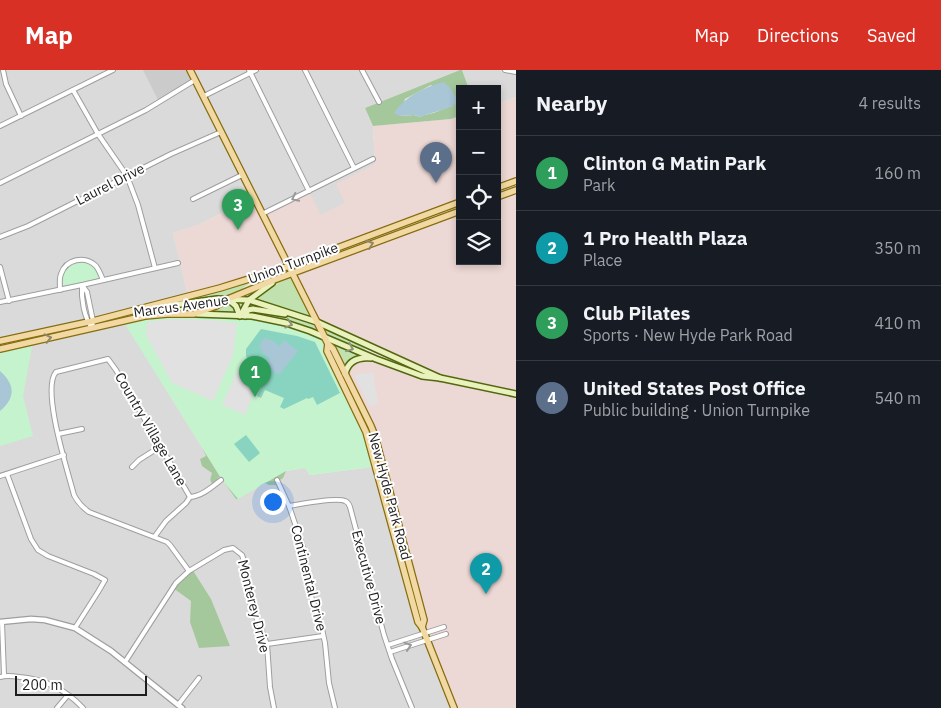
<!DOCTYPE html>
<html lang="en">
<head>
<meta charset="utf-8">
<style>
	body { margin:0; font-family:"IBM Plex Sans",sans-serif; background:#242831; color:#f1f3f6 }
	.controls { position:absolute; right:15px; top:15px; display:grid; overflow:hidden; border-radius:0px; box-shadow:0 2px 8px #0003 }
	.controls button { width:45px; height:45px; display:grid; place-items:center; padding:0; border:0; border-bottom:1px solid #363941; background:#171b24; color:#f1f3f6; font:25px sans-serif }
	.scale { position:absolute; left:15px; bottom:12px; width:132px; box-sizing:border-box; padding-left:5px; border:2px solid #1d1d1d; border-top:0; font-size:14px; line-height:18px; white-space:nowrap; color:#1d1d1d; -webkit-text-stroke:4px #fff; paint-order:stroke }
	.you { position:absolute; left:272px; top:431px; width:18px; height:18px; margin:-12px; border:4px solid #fff; border-radius:50%; background:#1a73e8; box-shadow:0 0 0 8px #1a73e833 }
	.badge { display:grid; place-items:center; width:32px; height:32px; border-radius:50%; background:#d93025; color:#fff; font-size:16px; font-weight:700 }
	.pin { position:absolute; translate:-50% -41px; filter:drop-shadow(0 1px 2px #0008) }
	.pin::after { content:''; position:absolute; top:26px; width:18px; height:15px; background:inherit; clip-path:polygon(0 0,100% 0,50% 100%) }
	.list { margin:0; padding:0; list-style:none }
	h2 { display:flex; justify-content:space-between; align-items:center; height:65px; margin:0; padding:0 20px; font-size:21px }
	h2 small { font-size:16px; font-weight:400; color:#9ea1a6 }
	.list li { display:grid; grid-template-columns:32px 1fr auto; gap:15px; align-items:center; box-sizing:border-box; height:75px; padding:0 20px; border-top:1px solid #363941 }
	.list b { display:block; font-size:19px; white-space:nowrap }
	.list p { margin:0; font-size:16px; white-space:nowrap; color:#9ea1a6 }
	.list em { font-size:16px; font-style:normal; color:#9ea1a6 }
	.icon { flex:none; width:28px; height:28px; fill:none; stroke:currentColor; stroke-width:2; stroke-linecap:round; stroke-linejoin:round }
	.map { position:relative; flex:none; width:516px; height:638px; overflow:hidden }
	header { display:flex; align-items:center; gap:30px; box-sizing:border-box; height:70px; padding:0 25px; background:#d93025; color:#fff }
	header strong { font-size:24px }
	nav { display:flex; gap:28px; margin-inline-start:auto; font-size:18px }
	main { display:flex }
	aside { flex:1; background:#171b24 }
	.map>svg:first-child { display:block }
</style>
</head>
<body>
<header>
<strong>Map</strong>
<nav><a>Map</a><a>Directions</a><a>Saved</a></nav>
</header>
<main>
<div class="map">
<svg width="516" height="638" viewBox="0 0 516 638">
	<rect width="100%" height="100%" fill="#edebe3"/>
	<g fill="#dbdada">
		<path d="M0,0H460L365,38L373,56L375,95L356,105L384,160L288,196L253,128L198,155L173,163L188,226L124,251L222,410L238,428L286,401L305,398L310,405L380,396L424,563L454,638H0Z"/>
		<path d="M462,0H516V27L497,34V19H469Z"/>
	</g>
	<g fill="#ecd8d4">
		<path d="M516,27V111L497,118V34Z"/>
		<path d="M460,46V132L288,196L188,226L173,163L198,155L254,128L262,144L309,121L321,145L345,133L336,114L375,94L373,56L451,49Z"/>
		<path d="M516,120V638H454L424,563L370,362L363,344L346,313L349,294L366,288L422,306L437,307L317,252L292,203L460,141V191H497V127Z"/>
	</g>
	<path fill="#cbcbcb" d="M143,0H190L195,10L159,32Z"/>
	<path fill="#c1e2ae" d="M292,203L317,252L356,271L367,281L343,275L376,289H356L346,299L152,245L139,243L149,239L173,233L258,207L231,227Z"/>
	<g fill="#a4c89c" fill-rule="evenodd">
		<path d="M460,0H462L469,19H460V46L451,49L373,56L365,38ZM431,15L453,36C446,37 442,40 436,42C431,44 425,44 420,47L414,45L400,46L405,29Z"/>
		<path d="M200,373L286,401L283,408L280,410L276,415H269L265,413L240,426L238,429H236L224,412L219,407L215,413H212C209,410 211,407 212,403L202,396L200,389L206,386Z"/>
		<path d="M192,499L211,529L230,576L199,578L190,552L191,531L173,518Z"/>
	</g>
	<g fill="#c4f3cd">
		<path d="M75,190L92,193L103,210L60,220L63,200Z"/>
		<path d="M145,246H249L286,253L325,268L363,344L370,362L380,396L310,405L305,398L286,401L238,429L222,410L123,251Z"/>
		<path d="M33,271L23,326L33,366L0,376V279Z"/>
	</g>
	<g fill="#89d4c0">
		<path d="M261,259L297,266L315,272L340,323L317,335L313,327L308,329L307,328L284,339L280,337L284,328L265,320L261,328L257,326L261,318L246,286V279Z"/>
		<path d="M246,365L260,383L249,392L234,374Z"/>
	</g>
	<g fill="#e1e1e1">
		<path d="M171,249L211,250L237,253L233,285L213,331L172,313L146,265L147,252Z"/>
		<path d="M242,290L256,318L245,345L222,335Z"/>
		<path d="M373,302L378,333L370,337L354,305Z"/>
	</g>
	<g fill="#a8c6d6">
		<path d="M444,12L451,19L457,29C456,30 456,32 456,33C453,38 426,44 420,47L414,45L400,46L394,43C405,26 425,17 444,12Z"/>
		<path d="M264,268L273,271L280,276L284,270L298,281L279,305L265,295L270,288L263,283L259,276Z"/>
		<path d="M0,301C15,314 16,328 0,341Z"/>
	</g>
	<g fill="none" stroke-linecap="round" stroke-linejoin="round">
		<defs>
			<g id="minor">
				<path d="M3,0L6,14L21,46"/>
				<path d="M249,0L309,121"/>
				<path d="M305,0L354,98"/>
				<path d="M362,0L379,32"/>
				<path d="M505,0L516,2"/>
				<path d="M73,20L98,64L127,106L138,135L155,198"/>
				<path d="M204,26L256,0"/>
				<path d="M0,56L113,0"/>
				<path d="M0,113L146,40L195,10"/>
				<path d="M193,129L242,105"/>
				<path d="M262,144L373,89"/>
				<path d="M0,167L28,156L171,84L221,62"/>
				<path d="M0,197L9,231"/>
				<path d="M82,215L87,222L93,251L92,258C84,247 81,229 82,215Z"/>
				<path d="M60,220C60,215 59,209 61,204C66,189 85,185 96,196C99,200 101,205 103,210"/>
				<path d="M0,232L82,215L178,193"/>
				<path d="M58,364L82,359"/>
				<path d="M132,397L139,390L161,376"/>
				<path d="M7,404L31,469L38,480L48,486L94,504L105,510L98,522L75,558"/>
				<path d="M0,406L64,385"/>
				<path d="M277,410L289,436L304,480L307,509L309,521L321,554L325,573L329,613L335,638"/>
				<path d="M289,436C300,434 337,427 345,431C348,432 349,434 350,437L384,565L392,589L412,638"/>
				<path d="M155,466L166,451L186,433L190,427C202,426 212,417 221,410"/>
				<path d="M189,501L170,475L167,472L89,442C82,437 78,433 74,425C68,402 41,319 56,302L108,289L116,300L190,427"/>
				<path d="M2,552L4,605"/>
				<path d="M267,574L323,566"/>
				<path d="M388,575L444,557"/>
				<path d="M390,582L446,564"/>
				<path d="M125,592L176,513L189,501L224,480L233,478L242,485L244,491L247,518L250,532L267,574L270,617L274,638"/>
				<path d="M0,607C7,605 13,606 20,607C45,609 66,620 83,638"/>
				<path d="M178,635L199,608"/>
				<path d="M57,638L68,625"/>
			</g>
			<path id="tertiary" d="M0,552L31,549L45,550L75,558L111,581L182,638"/>
			<g id="secondary">
				<path d="M228,229L236,236L240,246"/>
				<path d="M151,238L217,229L249,230L317,252L440,308"/>
				<path d="M242,243L249,230L272,213"/>
				<path d="M197,244L252,246L286,253L310,261L376,289L422,306L440,308L516,324"/>
				<path d="M245,246L248,240L253,239L285,244"/>
				<path d="M345,304C348,291 358,287 371,288"/>
			</g>
			<g id="primary">
				<path d="M190,0L328,274L333,279L371,356L375,366L424,550L422,557"/>
				<path d="M497,118L516,111"/>
				<path d="M497,127L516,120"/>
				<path d="M0,271L93,251L220,218L281,199L460,132"/>
				<path d="M328,274L327,281L366,362L418,552L422,557L454,638"/>
				<path d="M0,279L145,246L167,244H194L216,236L228,229L274,210L460,141"/>
			</g>
		</defs>
		<use href="#minor" stroke="#9e9e9e" stroke-width="6"/>
		<use href="#tertiary" stroke="#9e9e9e" stroke-width="7"/>
		<use href="#secondary" stroke="#546710" stroke-width="8"/>
		<use href="#primary" stroke="#866d0f" stroke-width="8"/>
		<use href="#minor" stroke="#fff" stroke-width="4"/>
		<use href="#tertiary" stroke="#fff" stroke-width="4.5"/>
		<use href="#secondary" stroke="#e9f2bc" stroke-width="5"/>
		<use href="#primary" stroke="#f2d9a3" stroke-width="5.5"/>
	</g>
	<defs><path id="oneway-chevron" d="M-2-3.5L2.5 0L-2 3.5" fill="none" stroke-width="1.6" stroke-linecap="round" stroke-linejoin="round" transform="scale(1.25)"/></defs>
	<g stroke="#999">
		<use href="#oneway-chevron" transform="translate(295 128) rotate(154)"/>
		<use href="#oneway-chevron" transform="translate(408 576) rotate(-18)"/>
	</g>
	<g stroke="#928467">
		<use href="#oneway-chevron" transform="translate(370 174) rotate(-20)"/>
		<use href="#oneway-chevron" transform="translate(48 268) rotate(-13)"/>
	</g>
	<g stroke="#8d9274">
		<use href="#oneway-chevron" transform="translate(289 254) rotate(16)"/>
		<use href="#oneway-chevron" transform="translate(350 278) rotate(22)"/>
	</g>
	<g text-anchor="middle" stroke-width="4" stroke-linejoin="round" paint-order="stroke">
		<g font-size="14" fill="#1d1d1d" stroke="#fff">
			<text transform="translate(110 114) rotate(-27)" y="5">Laurel Drive</text>
			<text transform="translate(293 193) rotate(-20)" y="5">Union Turnpike</text>
			<text transform="translate(181 236) rotate(-8)" y="5">Marcus Avenue</text>
			<text transform="translate(151 359) rotate(60)" y="5">Country Village Lane</text>
			<text transform="translate(390 426) rotate(75)" y="5">New Hyde Park Road</text>
			<text transform="translate(369 507) rotate(75)" y="5">Executive Drive</text>
			<text transform="translate(309 508) rotate(76)" y="5">Continental Drive</text>
			<text transform="translate(254 536) rotate(76)" y="5">Monterey Drive</text>
		</g>
	</g>
</svg>
<div class="controls">
<button>+</button>
<button>−</button>
<button><svg class="icon" aria-label="locate" viewBox="0 0 24 24"><circle cx="12" cy="12" r="6"/><path d="M12 2v4M12 18v4M2 12h4M18 12h4"/></svg></button>
<button><svg class="icon" aria-label="layers" viewBox="0 0 24 24"><path d="M12 4l9 5-9 5-9-5zM3 14l9 5 9-5"/></svg></button>
</div>
<div class="scale">200 m</div>
<div class="you"></div>
<div class="pin badge" style="left:255px;top:327px;background:#2e9e5b">1</div>
<div class="pin badge" style="left:486px;top:524px;background:#0f9aa8">2</div>
<div class="pin badge" style="left:238px;top:160px;background:#2e9e5b">3</div>
<div class="pin badge" style="left:436px;top:113px;background:#5c6f8a">4</div>
</div>
<aside>
<h2>Nearby<small>4 results</small></h2>
<ul class="list">
<li><span class="badge" style="background:#2e9e5b">1</span><div><b>Clinton G Matin Park</b><p>Park</p></div><em>160 m</em></li>
<li><span class="badge" style="background:#0f9aa8">2</span><div><b>1 Pro Health Plaza</b><p>Place</p></div><em>350 m</em></li>
<li><span class="badge" style="background:#2e9e5b">3</span><div><b>Club Pilates</b><p>Sports · New Hyde Park Road</p></div><em>410 m</em></li>
<li><span class="badge" style="background:#5c6f8a">4</span><div><b>United States Post Office</b><p>Public building · Union Turnpike</p></div><em>540 m</em></li>
</ul>
</aside>
</main>
</body>
</html>
